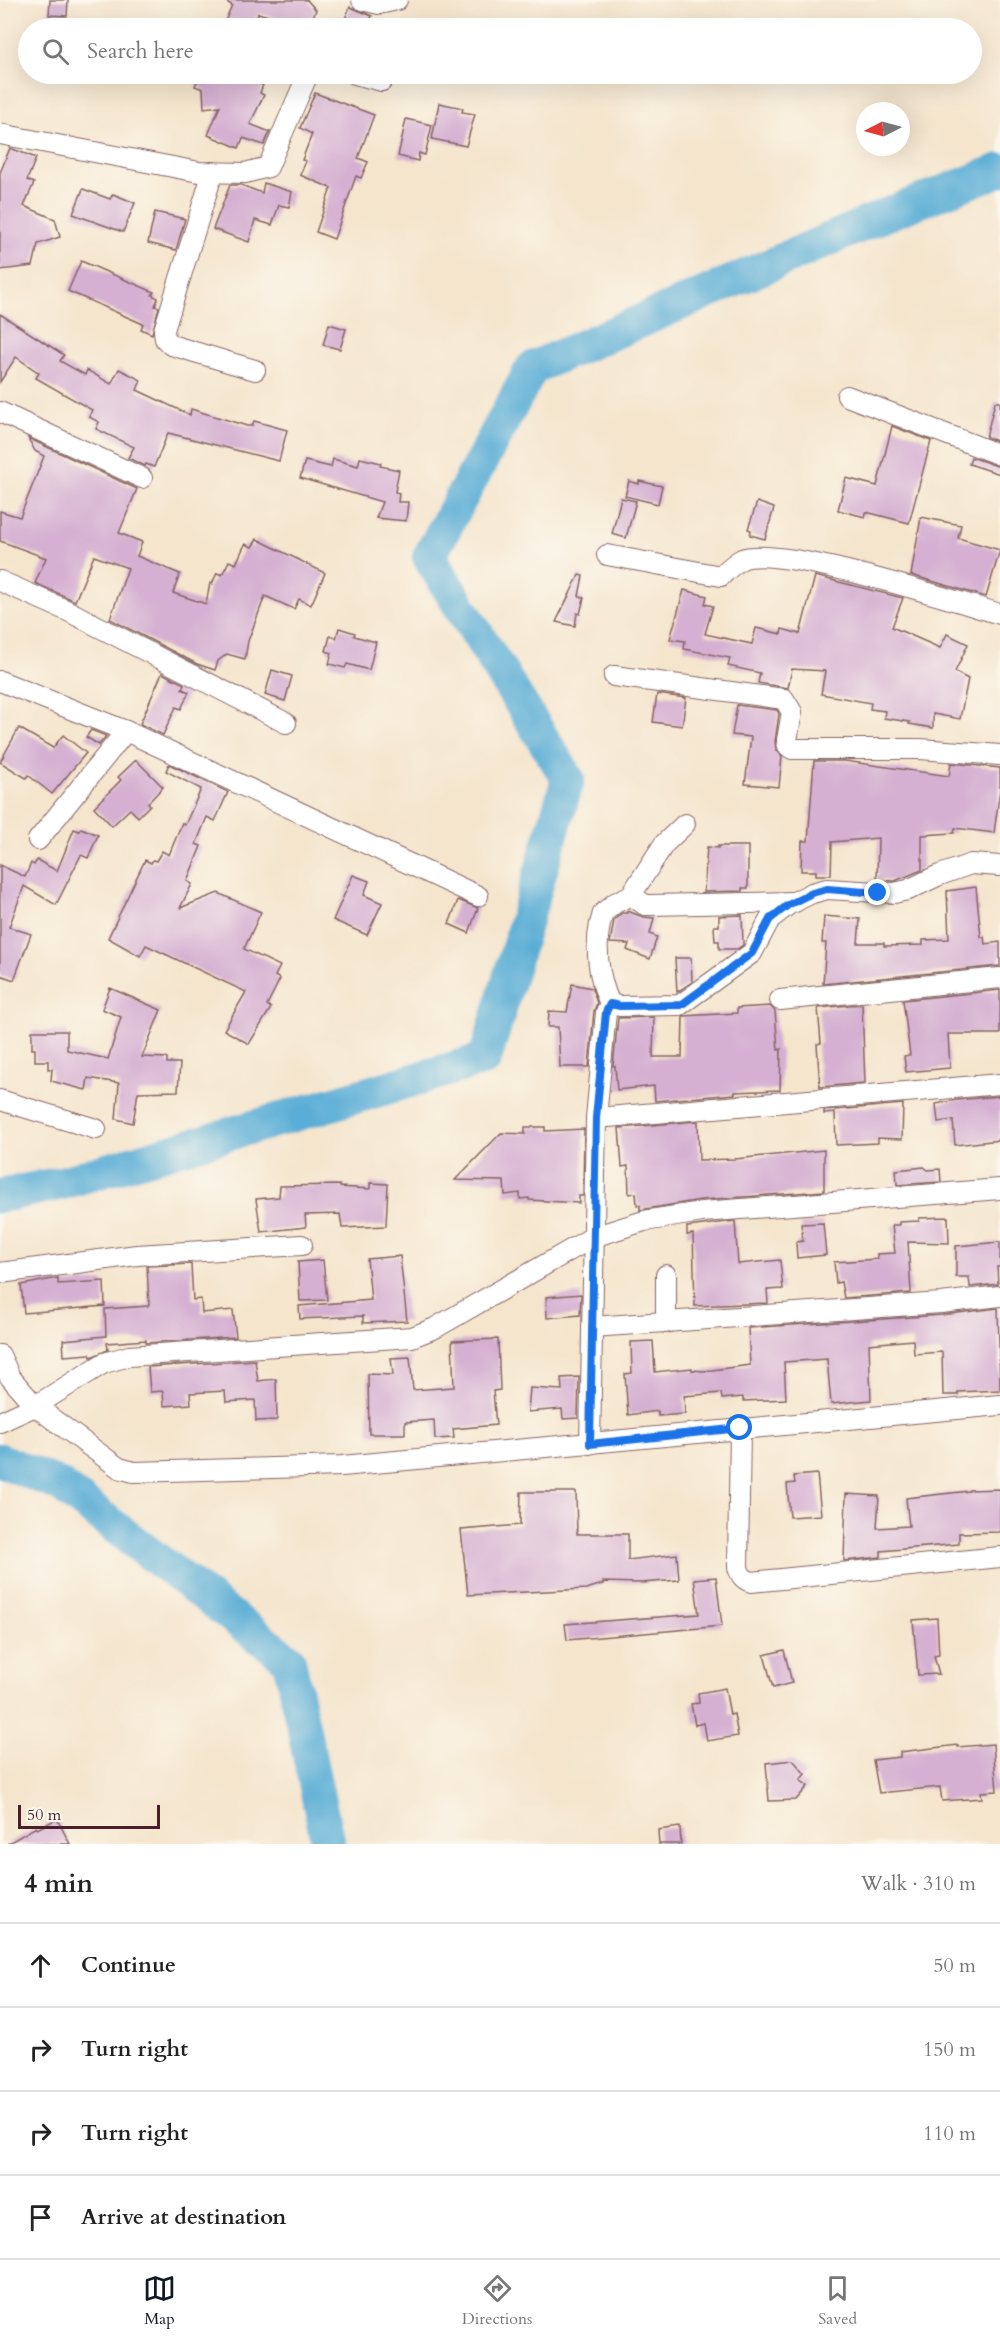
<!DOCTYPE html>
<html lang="en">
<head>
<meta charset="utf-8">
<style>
	body { margin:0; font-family:Cardo,serif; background:#f2f2f2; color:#222 }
	.compass { position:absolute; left:856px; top:102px; width:54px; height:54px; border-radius:50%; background:#fff; box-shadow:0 6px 24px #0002; rotate:264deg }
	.scale { position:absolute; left:18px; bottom:15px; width:142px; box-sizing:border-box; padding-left:6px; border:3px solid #4a1f2b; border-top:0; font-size:16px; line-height:21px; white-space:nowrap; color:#4a1f2b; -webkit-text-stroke:4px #fbf7ec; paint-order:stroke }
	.stop { position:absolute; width:18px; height:18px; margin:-14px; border:4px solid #1a73e8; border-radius:50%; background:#fff }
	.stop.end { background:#1a73e8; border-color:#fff; box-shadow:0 2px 6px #0008 }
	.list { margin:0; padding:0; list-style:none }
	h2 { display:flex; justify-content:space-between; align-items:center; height:78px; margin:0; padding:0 24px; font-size:26px }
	h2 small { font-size:20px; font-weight:400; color:#767676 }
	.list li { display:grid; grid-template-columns:39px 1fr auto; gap:18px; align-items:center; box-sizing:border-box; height:84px; padding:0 24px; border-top:2px solid #e0e0e0 }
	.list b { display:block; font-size:22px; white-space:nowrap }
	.list em { font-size:20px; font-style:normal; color:#767676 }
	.icon { flex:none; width:33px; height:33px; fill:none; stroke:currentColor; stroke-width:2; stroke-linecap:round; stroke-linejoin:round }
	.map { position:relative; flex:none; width:1000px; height:1844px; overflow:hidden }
	.search { position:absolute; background:#fff; box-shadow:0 6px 24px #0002; left:18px; right:18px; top:18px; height:66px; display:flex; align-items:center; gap:15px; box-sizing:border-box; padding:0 21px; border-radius:33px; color:#767676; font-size:22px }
	.sheet { height:414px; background:#fff }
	nav { display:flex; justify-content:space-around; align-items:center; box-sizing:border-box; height:84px; border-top:2px solid #e0e0e0; background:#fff; font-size:16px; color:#767676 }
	nav a { display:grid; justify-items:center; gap:3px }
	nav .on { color:#111827 }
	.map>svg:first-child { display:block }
</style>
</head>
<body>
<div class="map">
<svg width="1000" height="1844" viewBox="0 0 1000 1844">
	<rect width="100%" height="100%" fill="#fbf7ec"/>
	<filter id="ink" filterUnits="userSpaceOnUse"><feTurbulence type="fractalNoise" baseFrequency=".0167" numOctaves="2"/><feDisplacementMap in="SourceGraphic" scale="12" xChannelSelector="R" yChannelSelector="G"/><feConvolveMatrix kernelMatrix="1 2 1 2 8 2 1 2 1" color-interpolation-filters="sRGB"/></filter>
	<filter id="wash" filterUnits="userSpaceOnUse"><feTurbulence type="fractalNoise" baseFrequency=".008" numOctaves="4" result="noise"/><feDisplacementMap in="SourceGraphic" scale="24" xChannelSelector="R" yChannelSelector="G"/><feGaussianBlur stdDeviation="1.35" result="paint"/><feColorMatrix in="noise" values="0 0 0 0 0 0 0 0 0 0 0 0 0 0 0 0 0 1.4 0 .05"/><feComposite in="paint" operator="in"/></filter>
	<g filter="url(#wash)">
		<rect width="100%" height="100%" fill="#f5e5cd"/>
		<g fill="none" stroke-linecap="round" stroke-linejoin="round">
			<g stroke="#5aadd6" stroke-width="34">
				<path d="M0,1196L62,1183L485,1059L568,779L429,557L532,368L890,213L1000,170"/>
				<path d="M0,1460L60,1485L289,1660L328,1844"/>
			</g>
		</g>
		<g id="blocks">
			<g fill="#d5b0d2">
				<path d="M50,0H68L67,16L49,15Z"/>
				<path d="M228,0H307L316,10L309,28L258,13L255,28H222L232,5L228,3Z"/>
				<path d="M350,7L372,16L367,28H341Z"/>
				<path d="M200,74H236L263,85L260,93L264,95L250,124L270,132L264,145L243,138L239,148L208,135L220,106L204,108L203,89L195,86Z"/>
				<path d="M315,93L374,115L358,158L368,162L361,178L356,176L334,239L316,232L331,188L300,175L306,161L302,160L312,134L300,128Z"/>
				<path d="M439,103L463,108L462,112L475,114L466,146L432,139Z"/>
				<path d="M406,119L432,125L425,155L419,153L418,161L398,156Z"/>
				<path d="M10,148L36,158L27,180L34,183L24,206L55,219L60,237L38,244L33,266L0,270V173Z"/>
				<path d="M264,183L292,192L289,207L279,205L272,225L255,220L249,242L213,229L230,185H241L262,193Z"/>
				<path d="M83,189L110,199L113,194L135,203L123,232L73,214Z"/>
				<path d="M155,212L185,219L176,250L148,243Z"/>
				<path d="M81,261L154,292L152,295L158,298L155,306L159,307L152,334L141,329L143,324L68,291Z"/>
				<path d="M0,314L64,355L60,361L85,375L87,370L111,384L119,369L141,380L137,390L190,415L191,409L247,426H252L254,421L287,430L279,461L168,433L154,467L146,464L145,466L128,458L134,447L96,429L99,422L89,417L92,410L36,378L39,373L16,357L0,382Z"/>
				<path d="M329,324L346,329L340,349L323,345Z"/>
				<path d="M995,402H1000V442L986,437Z"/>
				<path d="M892,426L931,441L909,523L866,512L865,517L838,510L846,478L877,486Z"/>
				<path d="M28,438L137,489L119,533L142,542L137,556L180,574L173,593L206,604L210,583L212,584L217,573L222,575L229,561L236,564L245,544L252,547L257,539L325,573L311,605L299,599L294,609L265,596L248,641L245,659L227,654L218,661L215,670L197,664L110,619L128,568L94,556L75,601L35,583L46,558L0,541V511L20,517L44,456L35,451Z"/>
				<path d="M971,457L1000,467V474L969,464Z"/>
				<path d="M360,458L381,463L380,466L399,470L395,492L399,493L398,502H408L406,521L376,518L382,502L300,478L305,461L331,467L333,459L358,466Z"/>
				<path d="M629,481L639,484V481L662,486L658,504L625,496Z"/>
				<path d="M621,498L636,501L626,538L612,534Z"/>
				<path d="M757,502L774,508L765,539L750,535L751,530L748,529Z"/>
				<path d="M921,517L961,525L958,538L1000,550L986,597L911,575Z"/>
				<path d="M579,575L583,576L579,596L584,598L580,614L577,613L575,626L556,622Z"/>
				<path d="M815,576L903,598L892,627L940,648L947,634L968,644L955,672L968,679L960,719L933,714V728L909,724L910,722L884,718L885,711L870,709L871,703L821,694L825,671L792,669L788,688L758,683L760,673L728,666L730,658L684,649L685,641L670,639L684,590L707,596L705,604L713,606L705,634L752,644L756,628L781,634L782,629L800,634Z"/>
				<path d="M339,628L355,633L354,636L376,642L369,670L347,664L345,668L329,664L332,653L326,651L330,636L336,638Z"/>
				<path d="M272,670L292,676L285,701L265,695Z"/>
				<path d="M162,673L184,684L182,689L189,692L181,709L176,707L163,735L140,724Z"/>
				<path d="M657,694L686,698L682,726L653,722Z"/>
				<path d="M737,705L777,710L779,714L775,742L776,749L782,756L779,787L745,784L751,737L732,735Z"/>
				<path d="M19,728L53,748L63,735L86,753L52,794L28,775L26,778L0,762Z"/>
				<path d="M91,730L106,736L99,745L86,737Z"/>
				<path d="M136,760L163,787L148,803L150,805L138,817L130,809L112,826L94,807L121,780L118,777Z"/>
				<path d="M814,761H845L949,776L951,763L1000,768V789L994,833L955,828L954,833L922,835V870L895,881L877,880L878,838L832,842L831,875H816V871H801L802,841H808Z"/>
				<path d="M169,764L228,792L215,821L207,817L196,844L201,846L187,881L192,884L180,908L218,893L261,912L244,949L280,966L275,976L280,979L267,1005L271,1008L249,1044L224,1030L246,992L146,945L140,956L108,938L145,860L151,863L153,860L156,861L162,851L169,855L182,823L185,825L201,789L166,771Z"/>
				<path d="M81,828L98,835L88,858L81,855L56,905L24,886L9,927L31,934L14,980L0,975V865L25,877L31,863L34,865L37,860L57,871L74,829L79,831Z"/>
				<path d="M718,846H748V888H742V891L704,892L707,847L718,848Z"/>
				<path d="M353,875L369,881L364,895L382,903L367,935L333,920Z"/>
				<path d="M976,887L981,937H984L985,944L1000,942V966L823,984L826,943H822L824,916L860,919L858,943H884V946L923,945V940L949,939L947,891Z"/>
				<path d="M458,900L478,908L469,933L449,924Z"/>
				<path d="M627,911L644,917L654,918L650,934L657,937L650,959L627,950L629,944L610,943L614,920L622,913H627Z"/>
				<path d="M742,915L743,945L737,949H719V941H715L714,926H719V916Z"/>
				<path d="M675,958H691L692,982L677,992Z"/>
				<path d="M572,984L592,988L597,1003L594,1011L589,1067H560L558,1027H548L549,1011L567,1012Z"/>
				<path d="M110,988L161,1010L142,1057L167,1058V1063H180L178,1091L138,1092L133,1123L116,1119L119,1083L88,1078L86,1090L51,1081L52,1069H48V1061H35V1049H32V1031H67V1050L108,1059L121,1017L102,1009Z"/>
				<path d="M1000,990V1034H948L950,1068L906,1072L904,1056L910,1055L903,1000Z"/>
				<path d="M862,1004L865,1083L820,1087L817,1044L821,1043L818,1008Z"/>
				<path d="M770,1006L775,1011L778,1050L781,1049L780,1090L735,1092V1094L655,1101L654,1086L617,1090L615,1066H613L618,1018L654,1017L653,1057H682L683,1016L737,1013V1008Z"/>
				<path d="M1000,1096V1140L955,1145L953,1120L938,1122L936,1104L956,1100Z"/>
				<path d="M903,1104L902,1139L878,1138V1143L836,1145L835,1113L824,1114V1111Z"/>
				<path d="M698,1121L699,1160L735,1159L824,1150V1191L701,1200L640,1210V1205H637L636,1193L629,1194L628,1166L622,1167L619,1128Z"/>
				<path d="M525,1127H545V1131L584,1129L583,1196H579V1203L529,1200V1198L520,1199V1193L505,1195L504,1181L455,1180L501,1133L525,1134Z"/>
				<path d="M924,1167L928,1170L940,1169L941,1182L897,1185L896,1170Z"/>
				<path d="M370,1183L388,1184L386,1226L342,1228L340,1214L305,1215L306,1227L261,1232L256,1199L279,1197L280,1186L340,1185V1187L370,1189Z"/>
				<path d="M948,1217L949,1243L908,1242L911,1293L844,1298L841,1282L836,1283L834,1262L878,1259L877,1254L895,1253L892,1225H899V1222L919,1221V1218Z"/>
				<path d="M735,1221L738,1264L780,1260L783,1289L767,1290L768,1303L695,1306L693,1234L687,1235V1227Z"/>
				<path d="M823,1223L826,1255L797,1258L796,1242L803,1241L801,1224Z"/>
				<path d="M1000,1242V1267H997L998,1284L970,1287L969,1277H956V1246Z"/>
				<path d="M400,1256L407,1321L363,1323V1316L300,1319L299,1306L371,1300L367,1259Z"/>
				<path d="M323,1260L327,1300L300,1301L298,1262Z"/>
				<path d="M191,1264L193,1300L201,1299L202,1313L233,1310L236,1337L146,1343V1340L107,1343L108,1350L91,1357L90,1354L64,1356L63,1340L106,1336L105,1309L148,1306L149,1304L147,1266Z"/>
				<path d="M58,1278V1284L104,1281L105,1306L24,1313L21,1285Z"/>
				<path d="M581,1294L580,1315L547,1318L546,1297Z"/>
				<path d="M998,1308L1000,1390L958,1392V1395H943L942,1352L914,1354L913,1340L869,1344L871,1400L831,1404L827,1359L784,1362L786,1399L743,1401V1397L722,1399L721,1393L684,1396L685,1414L658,1416V1411L628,1415L625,1374L632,1373L631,1342L653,1341L655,1372L692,1368V1370L704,1371L750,1365L748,1328L942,1315Z"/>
				<path d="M498,1339L500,1390L493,1391L496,1425L453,1429L454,1438L435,1439L434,1420L405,1422V1434H369L368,1374L393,1375L391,1358L410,1357L413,1390L454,1387L452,1341Z"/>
				<path d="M255,1360L258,1381L276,1379L277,1420L256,1421L255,1400L226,1402L225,1391L190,1393L191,1404L164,1406L163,1391L150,1392L148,1367Z"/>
				<path d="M579,1377L578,1418L563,1419L562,1409L528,1412L530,1388L562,1390L561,1378Z"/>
				<path d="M817,1474L821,1515L790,1517L787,1484L795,1483L794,1476Z"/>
				<path d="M1000,1489V1532L959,1533V1544L881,1551V1557L844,1561L846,1494L879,1496L877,1528L909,1526L906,1498L969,1491V1490Z"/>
				<path d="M521,1492H576L577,1534H628V1560L677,1554L679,1580L641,1583L603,1582V1584L586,1589L468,1595L461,1530L520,1525Z"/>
				<path d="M716,1577L722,1626L567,1640L565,1624L699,1614L694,1579Z"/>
				<path d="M937,1618L939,1655L934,1656L939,1674L918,1675L913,1620Z"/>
				<path d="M784,1650L792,1683L773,1688L764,1655Z"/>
				<path d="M725,1688L730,1715L734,1714L738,1736L707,1741L704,1723L695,1725L691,1704L699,1703L698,1693Z"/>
				<path d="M993,1744L997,1791L981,1792L982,1798L942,1801L940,1787L879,1793L873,1760L900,1757V1752L958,1745V1747Z"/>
				<path d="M793,1760L805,1774L800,1780L808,1786L796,1800L769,1801L766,1763Z"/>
				<path d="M57,1819L70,1844H7L36,1827L37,1829Z"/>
				<path d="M680,1827L681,1844H659L658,1830Z"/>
			</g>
		</g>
	</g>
	<g filter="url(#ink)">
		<use href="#blocks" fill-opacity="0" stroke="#866464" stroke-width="1.5"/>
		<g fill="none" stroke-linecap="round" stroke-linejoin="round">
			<defs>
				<g id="street">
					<path d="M362,0L379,4L397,0"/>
					<path d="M355,74L382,81"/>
					<path d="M0,134L199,172L245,173L268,167L308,74"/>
					<path d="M213,172L164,330L165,339L171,345L255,370"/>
					<path d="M847,396L1000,455"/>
					<path d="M0,412L142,478"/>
					<path d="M607,555L721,576C727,570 734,563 742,559C778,544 955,601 1000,614"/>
					<path d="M0,581L68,611L286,723"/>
					<path d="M614,676L784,699L792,712L787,740L788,746L792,749H920L1000,755"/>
					<path d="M0,681L126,731L478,896"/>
					<path d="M38,840L126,731"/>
					<path d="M631,895L645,905H650L795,902"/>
					<path d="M780,1000L1000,978"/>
					<path d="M610,1004C598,977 593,943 603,913L615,903L631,895L664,844L685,824"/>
					<path d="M0,1100L96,1129"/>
					<path d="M596,1118L1000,1084"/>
					<path d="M0,1273L137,1255L302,1245"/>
					<path d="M666,1275V1323"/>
					<path d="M592,1327L941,1303L1000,1296"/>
					<path d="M0,1355L10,1377L35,1406L104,1363L129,1356L412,1337L435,1328L593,1237L644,1221L702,1212L1000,1189"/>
					<path d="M0,1422L35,1406L119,1468L134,1472L342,1466L1000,1405"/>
					<path d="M740,1428L738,1568C741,1576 743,1579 751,1582L1000,1557"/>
					<path d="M590,1444L596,1118L606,1012L610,1004L620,1006L680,1005L752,953L770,919L788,905L812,893L827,889L894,893L908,890L937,876L971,864L1000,866"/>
				</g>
			</defs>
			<use href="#street" stroke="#866464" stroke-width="22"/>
			<use href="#street" stroke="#fff" stroke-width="20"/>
		</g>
	</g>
	<g fill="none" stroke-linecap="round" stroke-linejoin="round" filter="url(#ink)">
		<path stroke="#1a73e8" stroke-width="8" d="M740,1428L590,1444L596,1118L606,1012L610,1004L620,1006L681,1005L752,953L770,919L788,905L812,893L827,889L878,893"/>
	</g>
</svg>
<svg class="compass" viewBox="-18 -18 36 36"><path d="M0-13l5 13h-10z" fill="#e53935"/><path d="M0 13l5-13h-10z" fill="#767676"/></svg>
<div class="scale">50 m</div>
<div class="stop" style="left:740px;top:1428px"></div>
<div class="stop end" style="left:878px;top:893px"></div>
<div class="search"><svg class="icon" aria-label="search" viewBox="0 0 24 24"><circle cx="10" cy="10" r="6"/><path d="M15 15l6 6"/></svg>Search here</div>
</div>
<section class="sheet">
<h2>4 min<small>Walk · 310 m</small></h2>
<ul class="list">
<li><svg class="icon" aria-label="ahead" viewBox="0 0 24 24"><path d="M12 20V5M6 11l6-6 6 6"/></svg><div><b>Continue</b></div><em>50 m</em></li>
<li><svg class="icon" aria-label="right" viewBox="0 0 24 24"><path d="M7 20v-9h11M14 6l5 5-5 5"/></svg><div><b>Turn right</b></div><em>150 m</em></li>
<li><svg class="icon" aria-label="right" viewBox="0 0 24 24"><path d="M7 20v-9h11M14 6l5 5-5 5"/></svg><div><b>Turn right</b></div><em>110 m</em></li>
<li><svg class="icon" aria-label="arrive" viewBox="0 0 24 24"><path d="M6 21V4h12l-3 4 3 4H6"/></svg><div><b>Arrive at destination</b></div></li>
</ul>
</section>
<nav>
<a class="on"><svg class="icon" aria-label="map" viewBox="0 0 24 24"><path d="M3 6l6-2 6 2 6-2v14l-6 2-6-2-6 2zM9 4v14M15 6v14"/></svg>Map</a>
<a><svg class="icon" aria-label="directions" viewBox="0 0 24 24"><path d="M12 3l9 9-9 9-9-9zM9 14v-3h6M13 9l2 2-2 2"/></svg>Directions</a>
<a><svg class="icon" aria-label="saved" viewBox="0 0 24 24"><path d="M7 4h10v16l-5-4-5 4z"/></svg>Saved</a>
</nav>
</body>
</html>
